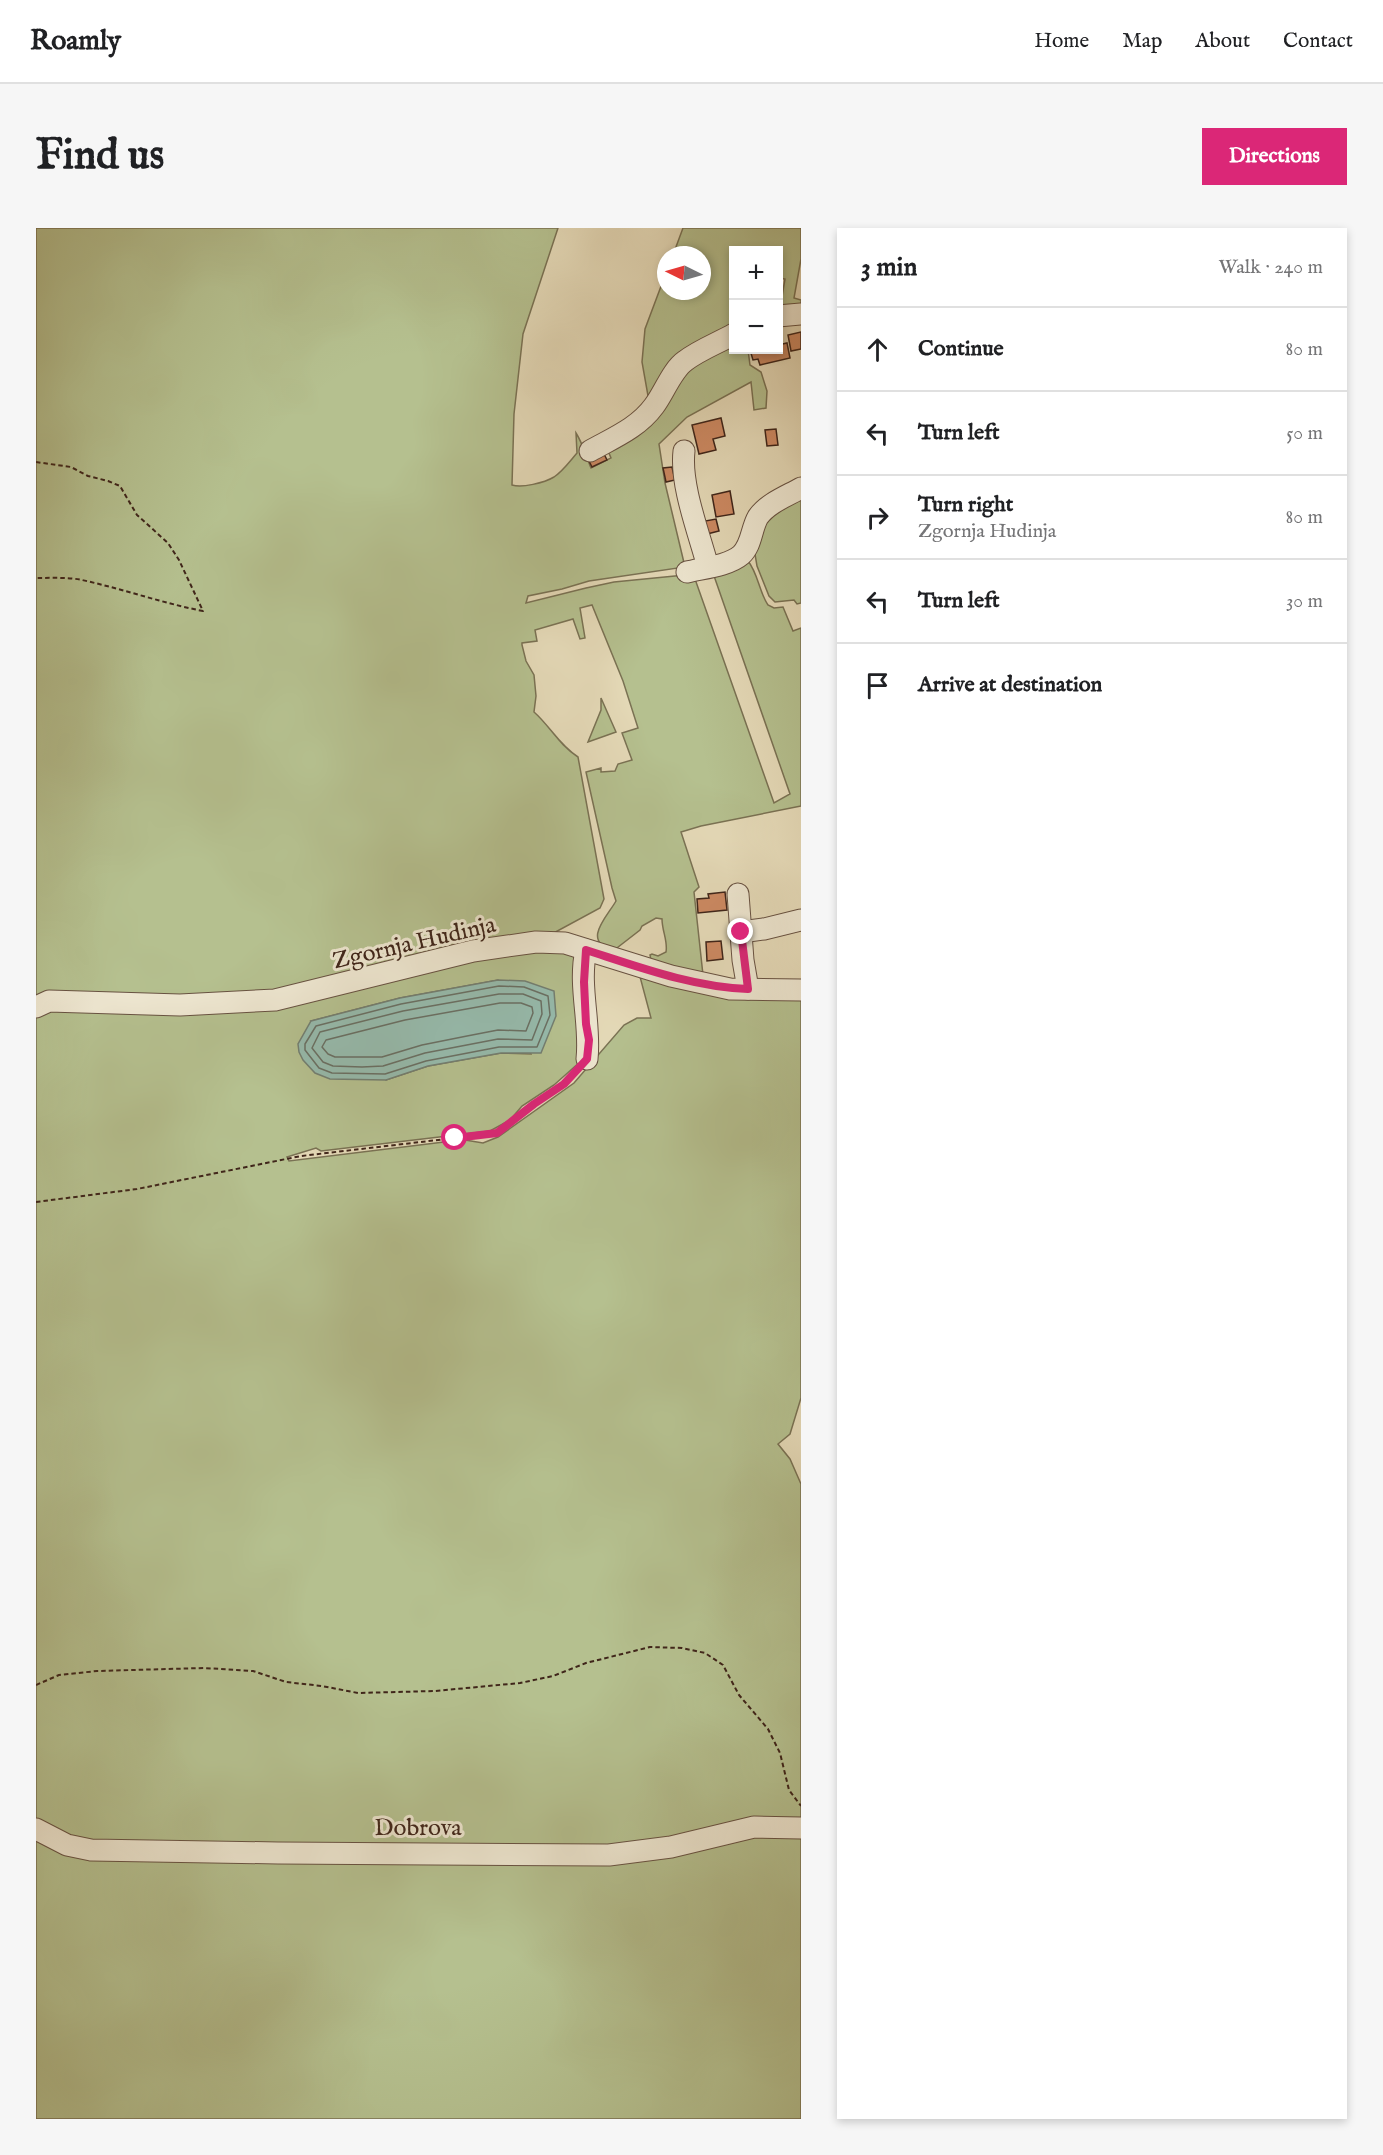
<!DOCTYPE html>
<html lang="en">
<head>
<meta charset="utf-8">
<style>
	body { margin:0; font-family:"IM FELL English",serif; background:#f6f6f6; color:#202124 }
	.controls { position:absolute; right:18px; top:18px; display:grid; overflow:hidden; border-radius:0px; box-shadow:0 3px 9px #0003 }
	.controls button { width:54px; height:54px; display:grid; place-items:center; padding:0; border:0; border-bottom:2px solid #e0e0e0; background:#fff; color:#202124; font:30px sans-serif }
	.compass { position:absolute; left:621px; top:18px; width:54px; height:54px; border-radius:50%; background:#fff; box-shadow:0 3px 9px #0003; rotate:275deg }
	.stop { position:absolute; width:18px; height:18px; margin:-14px; border:4px solid #db2777; border-radius:50%; background:#fff }
	.stop.end { background:#db2777; border-color:#fff; box-shadow:0 2px 6px #0008 }
	.list { margin:0; padding:0; list-style:none }
	h2 { display:flex; justify-content:space-between; align-items:center; height:78px; margin:0; padding:0 24px; font-size:26px }
	h2 small { font-size:20px; font-weight:400; color:#757577 }
	.list li { display:grid; grid-template-columns:39px 1fr auto; gap:18px; align-items:center; box-sizing:border-box; height:84px; padding:0 24px; border-top:2px solid #e0e0e0 }
	.list b { display:block; font-size:22px; white-space:nowrap }
	.list p { margin:0; font-size:20px; white-space:nowrap; color:#757577 }
	.list em { font-size:20px; font-style:normal; color:#757577 }
	.icon { flex:none; width:33px; height:33px; fill:none; stroke:currentColor; stroke-width:2; stroke-linecap:round; stroke-linejoin:round }
	.map { position:relative; flex:none; width:765px; height:1891px; overflow:hidden; border-radius:0px }
	header { display:flex; align-items:center; gap:36px; box-sizing:border-box; height:84px; padding:0 30px; background:#fff; border-bottom:2px solid #e0e0e0 }
	header strong { font-size:28px }
	nav { display:flex; gap:33px; margin-inline-start:auto; font-size:21px }
	.intro { display:flex; align-items:center; justify-content:space-between; box-sizing:border-box; height:144px; padding:0 36px }
	h1 { margin:0; font-size:42px }
	.button { padding:15px 27px; border-radius:0px; background:#db2777; color:#fff; font-size:21px; font-weight:700 }
	main { display:flex; gap:36px; padding:0 36px }
	aside { flex:1; background:#fff; border-radius:0px; box-shadow:0 3px 9px #0003 }
	.map>svg:first-child { display:block }
</style>
</head>
<body>
<header>
<strong>Roamly</strong>
<nav><a>Home</a><a>Map</a><a>About</a><a>Contact</a></nav>
</header>
<div class="intro"><h1>Find us</h1><a class="button">Directions</a></div>
<main>
<div class="map">
<svg width="765" height="1891" viewBox="0 0 765 1891">
	<rect width="100%" height="100%" fill="#e5dab8"/>
	<filter id="stains"><feTurbulence type="fractalNoise" baseFrequency=".00333" numOctaves="4"/><feColorMatrix values="0 0 0 0 .2 0 0 0 0 .09 0 0 0 0 .02 0 0 0 .5 -.17"/></filter>
	<radialGradient id="worn" r=".72"><stop offset=".6" stop-color="#630" stop-opacity="0"/><stop offset="1" stop-color="#630" stop-opacity=".3"/></radialGradient>
	<g fill="#b5c08f" stroke="#7a7254" stroke-width="1.5" fill-rule="evenodd">
		<path d="M0,0H522L487,106L478,186L476,257C486,260 508,255 518,249C527,243 534,233 541,225L540,205C547,216 550,228 555,240L575,230L570,218L614,179L606,134L609,101L630,45V63H666V27H637L647,0H765V31L758,70L765,72V80H744L749,51L743,50L742,22H698V122H712L714,137L725,144L731,163L730,180L718,182L715,154L651,189L623,216L629,255L649,339L553,353L526,361L492,368L490,375L550,360L578,354L649,347L712,333C722,345 723,364 732,377L738,380L747,379L757,403L765,400V578L665,598L645,604L663,659L658,664L667,747L616,738L614,727L616,726L622,728L630,724C632,713 626,703 626,691L620,690L606,698L604,702L577,723C545,713 571,689 580,673L576,660L550,544L565,540V544L579,543L582,536L596,532L586,505L602,500L587,453L556,377L544,380L549,410L544,411L537,391L499,402L501,413L486,415V417L490,433L498,447L500,468L498,484C514,498 523,517 542,529L568,671L564,680L514,707L241,765L0,775ZM677,345L754,566L738,575L659,351Z"/>
		<path d="M765,265V375L761,376L758,372L739,374L733,368L721,338L718,320L727,291Z"/>
		<path d="M565,470L580,504L552,514L565,482Z"/>
		<path d="M500,720L543,728L545,833L518,857L486,878L474,892L454,903L285,923L280,920L251,929L253,933L408,914L429,912L447,915L462,909L538,855L588,797L601,790H615L603,745L765,768V1170L754,1206L742,1216L754,1231L765,1256V1891H0V786L4,783H160ZM462,752L495,826L465,825L392,838L350,852L275,793L364,770Z"/>
	</g>
	<path fill="#96bbad" stroke="#737f72" stroke-width="1.5" d="M462,752L489,753L518,763L520,788L505,825H465L392,838L350,852L294,851L279,845L267,832L263,824L262,816L275,793L364,770Z"/>
	<g fill="none" stroke-linecap="round" stroke-linejoin="round">
		<g stroke="#6a7064" stroke-width="1.5">
			<path d="M463,758L488,759L512,768L514,787L501,819H463L390,833L349,846L296,845L283,840L269,822V816L280,798L365,776Z"/>
			<path d="M463,766H487L505,773L506,786L496,812L462,811L389,825L347,838L326,839L297,838L287,834L276,820L284,804L367,783Z"/>
			<path d="M464,775H485L496,779L497,785L490,803L462,802L431,808L386,817L346,829H299L292,826L286,819L290,812L369,792Z"/>
		</g>
	</g>
	<g fill="#cd8a63" stroke="#3f251a" stroke-width="1.5">
		<path d="M765,104V121L755,123L752,107Z"/>
		<path d="M751,115L754,130L724,137L722,131L717,132L714,122H742V117Z"/>
		<path d="M685,190L689,208L677,211L680,222L663,226L656,197Z"/>
		<path d="M740,201L742,217L731,218L729,202Z"/>
		<path d="M567,224L571,232L556,239L552,231Z"/>
		<path d="M636,239L639,252L630,254L627,240Z"/>
		<path d="M694,263L698,286L680,289L676,267Z"/>
		<path d="M680,291L683,303L671,306L669,293Z"/>
		<path d="M689,664L691,682L662,685L661,671L673,670L672,666Z"/>
		<path d="M685,713L687,731L671,733L670,714Z"/>
	</g>
	<g fill="none" stroke-linecap="round" stroke-linejoin="round">
		<defs>
			<g id="minor">
				<path d="M742,88L765,86"/>
				<path d="M554,223C577,210 602,200 618,178C628,165 636,142 649,133C663,122 682,115 698,106"/>
				<path d="M648,223C644,257 663,305 672,339"/>
				<path d="M651,344C667,340 692,338 705,327C716,317 715,301 722,289C732,275 751,268 765,260"/>
				<path d="M702,666L707,732L712,761"/>
				<path d="M705,704L728,701L765,692"/>
				<path d="M550,722C542,758 555,795 551,831"/>
				<path d="M0,779L13,773L144,777L239,772L437,723L500,714L529,715L635,748L694,761L765,762"/>
				<path d="M0,1601L31,1617L55,1622L242,1625L573,1627L635,1619L718,1599L765,1600"/>
			</g>
		</defs>
		<use href="#minor" stroke="#685242" stroke-width="23"/>
		<g stroke="#3f251a" stroke-width="2" stroke-dasharray="4.5 3" stroke-linecap="butt">
			<path d="M0,234L35,239L52,248L72,253L84,258L101,287L132,315L143,332L167,383C126,375 87,361 46,352C32,349 15,350 0,350"/>
			<path d="M0,974L101,961L265,928L461,905L528,856L540,843"/>
			<path d="M0,1457L23,1447L61,1443L168,1440L217,1443L250,1454L286,1458L322,1465L399,1463L484,1455L517,1448L550,1435L614,1419L646,1420L669,1425L687,1437L703,1467L732,1501L744,1525L753,1562L765,1578"/>
		</g>
		<use href="#minor" stroke="#eee7d1" stroke-width="21"/>
	</g>
	<g fill="none" stroke-linecap="round" stroke-linejoin="round">
		<path stroke="#db2777" stroke-width="8" d="M419,910L461,905L498,876L528,856L551,831L553,812L550,796L548,754L550,722C603,739 657,759 712,761L705,704"/>
	</g>
	<g text-anchor="middle" stroke-width="6" stroke-linejoin="round" paint-order="stroke">
		<g font-size="24" fill="#3f251a" stroke="#eee7d1">
			<text transform="translate(378 714) rotate(-13)" y="8">Zgornja Hudinja</text>
			<text x="382" y="1607">Dobrova</text>
		</g>
	</g>
	<rect width="100%" height="100%" filter="url(#stains)"/>
	<rect width="100%" height="100%" fill="url(#worn)"/>
</svg>
<div class="controls">
<button>+</button>
<button>−</button>
</div>
<svg class="compass" viewBox="-18 -18 36 36"><path d="M0-13l5 13h-10z" fill="#e53935"/><path d="M0 13l5-13h-10z" fill="#757577"/></svg>
<div class="stop" style="left:419px;top:910px"></div>
<div class="stop end" style="left:705px;top:704px"></div>
</div>
<aside>
<h2>3 min<small>Walk · 240 m</small></h2>
<ul class="list">
<li><svg class="icon" aria-label="ahead" viewBox="0 0 24 24"><path d="M12 20V5M6 11l6-6 6 6"/></svg><div><b>Continue</b></div><em>80 m</em></li>
<li><svg class="icon" aria-label="left" viewBox="0 0 24 24"><path d="M17 20v-9H6M10 6l-5 5 5 5"/></svg><div><b>Turn left</b></div><em>50 m</em></li>
<li><svg class="icon" aria-label="right" viewBox="0 0 24 24"><path d="M7 20v-9h11M14 6l5 5-5 5"/></svg><div><b>Turn right</b><p>Zgornja Hudinja</p></div><em>80 m</em></li>
<li><svg class="icon" aria-label="left" viewBox="0 0 24 24"><path d="M17 20v-9H6M10 6l-5 5 5 5"/></svg><div><b>Turn left</b></div><em>30 m</em></li>
<li><svg class="icon" aria-label="arrive" viewBox="0 0 24 24"><path d="M6 21V4h12l-3 4 3 4H6"/></svg><div><b>Arrive at destination</b></div></li>
</ul>
</aside>
</main>
</body>
</html>
